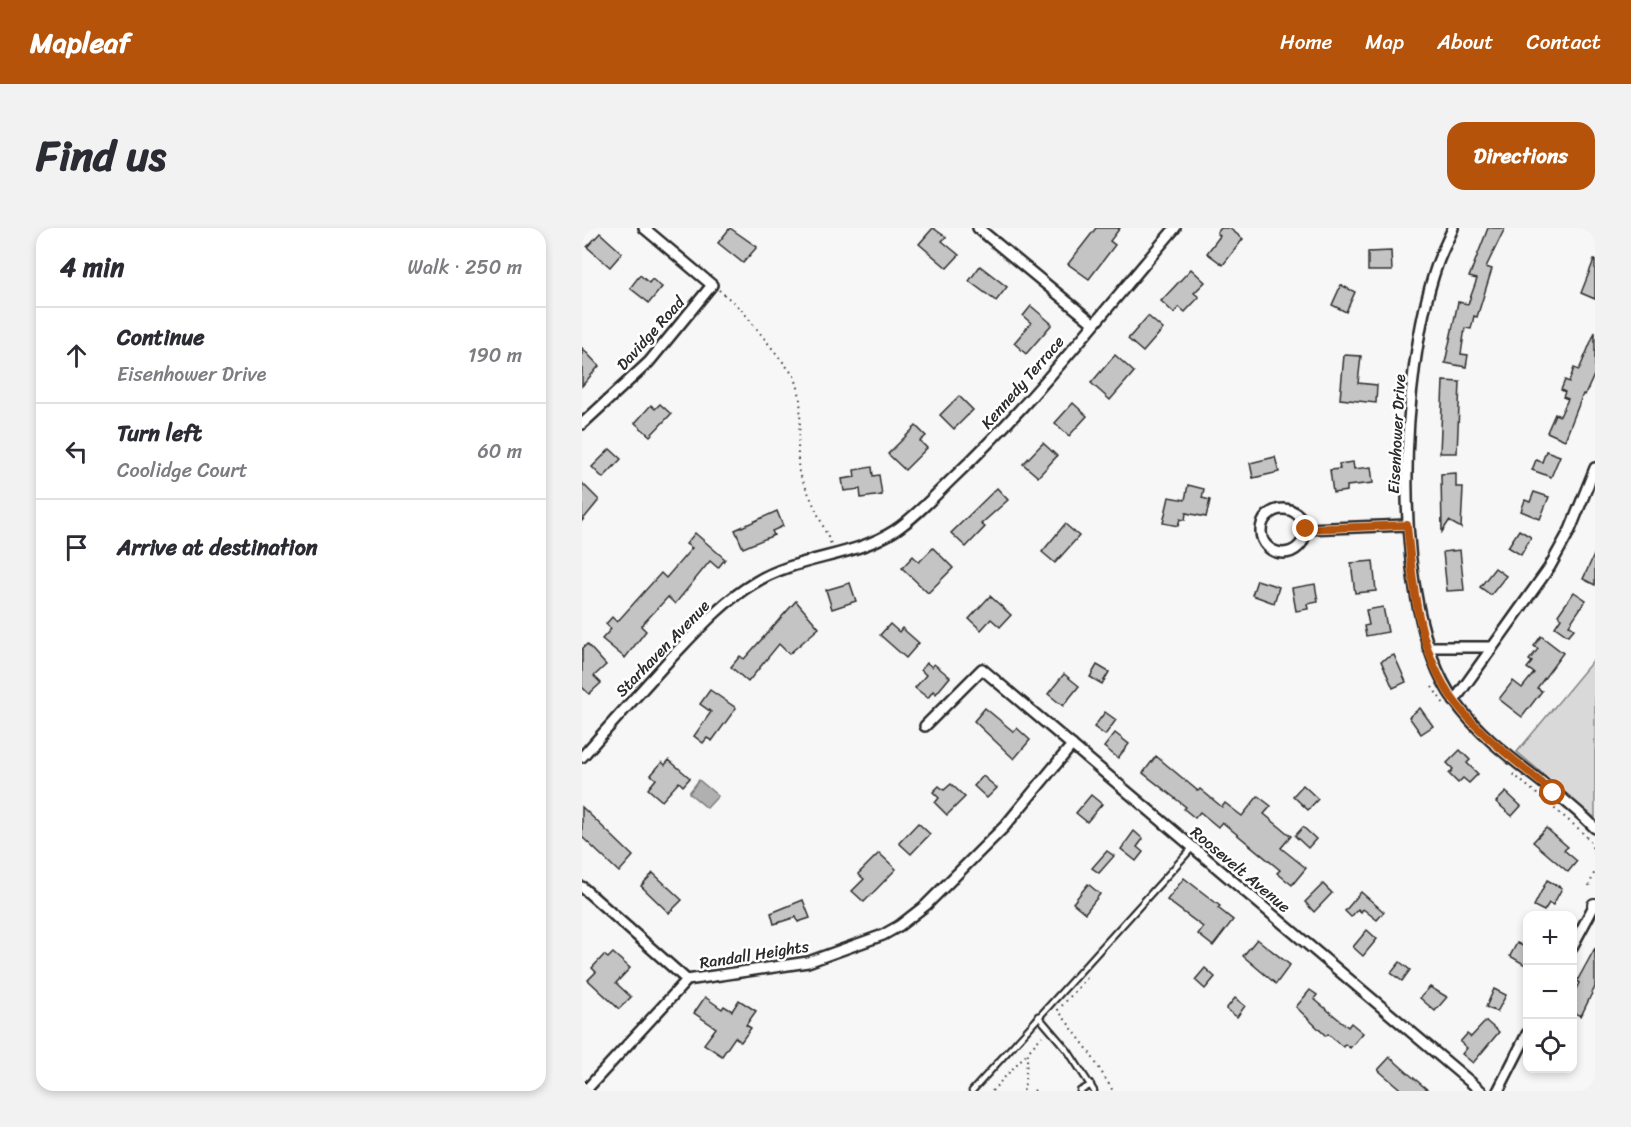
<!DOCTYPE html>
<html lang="en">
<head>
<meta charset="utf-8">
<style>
	body { margin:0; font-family:Sriracha,sans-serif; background:#f2f2f3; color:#2b2b33 }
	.controls { position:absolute; right:18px; bottom:18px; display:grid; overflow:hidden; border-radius:12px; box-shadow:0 3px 9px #0003 }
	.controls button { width:54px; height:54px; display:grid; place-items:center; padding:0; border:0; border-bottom:2px solid #e1e1e2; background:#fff; color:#2b2b33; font:30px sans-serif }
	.stop { position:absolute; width:18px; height:18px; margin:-14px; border:4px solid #b45309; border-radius:50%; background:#fff }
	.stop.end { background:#b45309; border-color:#fff; box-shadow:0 2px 6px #0008 }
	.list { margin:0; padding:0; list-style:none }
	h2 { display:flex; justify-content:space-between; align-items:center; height:78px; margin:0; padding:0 24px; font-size:26px }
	h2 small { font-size:20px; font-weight:400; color:#7c7c81 }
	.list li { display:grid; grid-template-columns:39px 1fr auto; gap:18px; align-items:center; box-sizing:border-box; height:96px; padding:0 24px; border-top:2px solid #e1e1e2 }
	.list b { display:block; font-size:22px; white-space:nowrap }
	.list p { margin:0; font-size:20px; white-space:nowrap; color:#7c7c81 }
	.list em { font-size:20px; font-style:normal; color:#7c7c81 }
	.icon { flex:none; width:33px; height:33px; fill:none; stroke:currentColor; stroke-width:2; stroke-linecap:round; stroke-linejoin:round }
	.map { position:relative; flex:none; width:1013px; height:863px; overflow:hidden; border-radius:18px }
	header { display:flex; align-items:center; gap:36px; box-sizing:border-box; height:84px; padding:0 30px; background:#b45309; color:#fff }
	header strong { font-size:28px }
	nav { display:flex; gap:33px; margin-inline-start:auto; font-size:21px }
	.intro { display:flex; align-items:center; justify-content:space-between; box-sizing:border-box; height:144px; padding:0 36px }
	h1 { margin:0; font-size:42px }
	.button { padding:15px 27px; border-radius:18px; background:#b45309; color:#fff; font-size:21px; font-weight:700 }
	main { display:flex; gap:36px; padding:0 36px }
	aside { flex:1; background:#fff; border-radius:18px; box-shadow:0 3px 9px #0003 }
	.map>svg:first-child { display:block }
</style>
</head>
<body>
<header>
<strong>Mapleaf</strong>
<nav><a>Home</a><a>Map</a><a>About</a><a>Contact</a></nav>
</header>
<div class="intro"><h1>Find us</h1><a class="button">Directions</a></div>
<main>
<aside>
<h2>4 min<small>Walk · 250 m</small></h2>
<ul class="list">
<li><svg class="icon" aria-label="ahead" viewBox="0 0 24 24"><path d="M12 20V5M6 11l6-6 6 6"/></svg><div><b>Continue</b><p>Eisenhower Drive</p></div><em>190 m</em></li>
<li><svg class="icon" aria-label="left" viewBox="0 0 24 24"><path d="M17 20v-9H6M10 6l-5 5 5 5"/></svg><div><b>Turn left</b><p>Coolidge Court</p></div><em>60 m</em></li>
<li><svg class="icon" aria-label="arrive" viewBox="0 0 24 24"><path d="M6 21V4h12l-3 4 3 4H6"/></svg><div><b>Arrive at destination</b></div></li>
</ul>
</aside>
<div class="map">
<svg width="1013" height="863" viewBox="0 0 1013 863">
	<rect width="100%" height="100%" fill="#f7f7f7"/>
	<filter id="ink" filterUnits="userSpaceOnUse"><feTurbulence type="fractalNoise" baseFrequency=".0167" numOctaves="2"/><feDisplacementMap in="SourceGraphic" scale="12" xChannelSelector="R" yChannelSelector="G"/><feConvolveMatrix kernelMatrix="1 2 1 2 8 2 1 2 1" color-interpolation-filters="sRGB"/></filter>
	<g filter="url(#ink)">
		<path fill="#d9d9d9" stroke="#828282" stroke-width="1.5" d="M1013,430V590L935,524Z"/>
		<path fill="#b0b0b0" stroke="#7b7b7b" stroke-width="1.5" d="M117,552L136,568L125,580L107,565Z"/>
		<g fill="#c4c4c4" stroke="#2b2b2b" stroke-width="1.5">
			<path d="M148,0L175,19L161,35L136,15Z"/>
			<path d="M351,0L364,9L360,13L377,27L365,40L337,16Z"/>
			<path d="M514,0H538L528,13L533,17L507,51L486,36Z"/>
			<path d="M639,0H647L661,11L641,37L625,25L638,8L635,5Z"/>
			<path d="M906,0H923L904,39L910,41L895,89L892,88L889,101L883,100L879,126L886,127L884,139L863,135L876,74L886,76L895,51L887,49Z"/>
			<path d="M18,5L40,25L28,39L5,19Z"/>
			<path d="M809,23L810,43H786V24Z"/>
			<path d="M1012,32H1013V71L999,65Z"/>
			<path d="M398,38L425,59L414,73L387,53Z"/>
			<path d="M609,41L623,54L612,65L617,69L603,84L597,79L592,85L579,73Z"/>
			<path d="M58,47L67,55L70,51L80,59L67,75L48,60Z"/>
			<path d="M759,57L773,64L764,84L750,77Z"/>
			<path d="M449,78L470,96L444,126L432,115L449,95L441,88Z"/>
			<path d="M566,88L581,101L561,124L546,111Z"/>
			<path d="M1013,104V145L1003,167L1001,166L983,212L965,204L973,186L978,188L986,171L981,169L983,164L979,162L983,152L987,154L992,140L997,142Z"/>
			<path d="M0,120L17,138L0,158Z"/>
			<path d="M533,127L552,144L528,172L509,155Z"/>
			<path d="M762,127L779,128L776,155L795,157L794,175L758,171Z"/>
			<path d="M861,153L878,154L875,225H858Z"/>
			<path d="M377,168L391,182L372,201L358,187Z"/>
			<path d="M491,175L505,188L487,208L473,195Z"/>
			<path d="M78,176L89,186L68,208L53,195L69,177L73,181Z"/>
			<path d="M334,198L344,208L338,213L345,220L323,242L306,226Z"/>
			<path d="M461,215L475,228L456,249L441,236Z"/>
			<path d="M28,221L39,231L21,250L10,239Z"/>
			<path d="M964,223L978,228L969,249L950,242L954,232L960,234Z"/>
			<path d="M693,229L697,244L671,250L668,235Z"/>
			<path d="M771,234L772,241L789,239L791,255L765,258V263L751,265L748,242L758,241L757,236Z"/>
			<path d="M290,239L291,248L297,247L300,267L279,270L278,261L262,263L260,251L273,249L272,242Z"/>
			<path d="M874,245V259H881L879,300L867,293L860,304L859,246Z"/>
			<path d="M0,255L17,272L0,293Z"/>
			<path d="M606,257L622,261L620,270L628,272L624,289L604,285L603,292L598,291L596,298L581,295L587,269L603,272Z"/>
			<path d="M415,260L426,272L399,296L403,299L384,319L369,305Z"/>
			<path d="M952,264L967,269L958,291L939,283L943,272L948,274Z"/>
			<path d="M195,283L201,298L190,303L192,307L161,320L153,302Z"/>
			<path d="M483,296L497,308L473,335L460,324Z"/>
			<path d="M937,302L949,309L939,327L926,319Z"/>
			<path d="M113,305L143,331L136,340L128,333L93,376L86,369L59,398L64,403L43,430L20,411L29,401L24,396L30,389L35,394L79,345L84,350L110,320L104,316Z"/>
			<path d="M351,320L371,340L346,365L320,340L331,328L337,334Z"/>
			<path d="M878,322L882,362L865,363L861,324Z"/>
			<path d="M1013,325V357L1001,351Z"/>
			<path d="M791,333L794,363L773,365L769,335Z"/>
			<path d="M913,340L924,348L909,367L898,359Z"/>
			<path d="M675,352L697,359L692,375L670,367Z"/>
			<path d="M268,355L274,373L250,381L244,362Z"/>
			<path d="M733,356L736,374L725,376L726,381L714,383L710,360Z"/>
			<path d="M992,364L1004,372L987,397L992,401L986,408L973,399L979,390L976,387Z"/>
			<path d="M408,368L429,387L418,399L409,391L399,402L387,391Z"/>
			<path d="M214,373L237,400L207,426L197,416L166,454L149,439L158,428L162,431Z"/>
			<path d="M801,379L806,404L784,408L782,398L787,397L784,382Z"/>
			<path d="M308,396L317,404L320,400L337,415L324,430L298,407Z"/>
			<path d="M959,408L981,425L955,460L960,463L940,489L917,471L931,453L940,460L952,445L945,440L950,434L947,432L956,421L952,418Z"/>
			<path d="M5,416L24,437L12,448L19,455L7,466L0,459V421Z"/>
			<path d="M812,427L824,454L811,460L799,433Z"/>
			<path d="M345,435L350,439L352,436L368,449L354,466L351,463L346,470L333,460L344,447L339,442Z"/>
			<path d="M515,437L527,444L520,456L508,449Z"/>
			<path d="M482,446L497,458L481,478L466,466Z"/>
			<path d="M128,462L154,480L130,513L125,510L121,515L112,508L129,484L118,476Z"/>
			<path d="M403,480L432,504L435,500L448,512L432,531L392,493Z"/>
			<path d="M838,480L851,498L839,506L827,489Z"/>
			<path d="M523,484L534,492L523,507L512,499Z"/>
			<path d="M533,505L547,516L536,530L522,519Z"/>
			<path d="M878,522L888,532L885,535L896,546L887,555L881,550L876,555L867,546L871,541L865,535Z"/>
			<path d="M574,528L616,563L618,561L640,579L643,575L660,588L676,568L689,578L682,586L709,608L699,620L724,640L710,657L695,645L698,642L640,594L636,599L618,584L613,590L602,581L604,579L561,545Z"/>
			<path d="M87,532L108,550L101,558L97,554L80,573L66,561L74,551L69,547L80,534L83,537Z"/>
			<path d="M401,548L415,560L405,570L392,558Z"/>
			<path d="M369,556L383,569L365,587L353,575L357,570L351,564L357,558L362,562Z"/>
			<path d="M721,557L736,571L726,582L711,568Z"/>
			<path d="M924,564L939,578L930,588L914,574Z"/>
			<path d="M509,567L520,576L505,594L494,585Z"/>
			<path d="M0,579L51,628L37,644L0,609Z"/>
			<path d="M336,595L348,606L329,626L317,615Z"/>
			<path d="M721,599L734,611L726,620L713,608Z"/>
			<path d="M964,600L986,619L982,622L995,633L986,644L951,614Z"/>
			<path d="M552,603L561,611L555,619L561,624L554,633L539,621Z"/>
			<path d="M525,623L532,628L517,645L510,640Z"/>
			<path d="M297,625L314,641L282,674L270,663L282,651L276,646Z"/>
			<path d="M71,645L100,672L87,685L59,658Z"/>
			<path d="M602,650L638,678L636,680L651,692L631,718L616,706L621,699L585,672Z"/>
			<path d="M965,652L980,660L971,677L967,675L962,683L952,678Z"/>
			<path d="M506,656L518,666L503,685L491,675Z"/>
			<path d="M741,656L750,665L732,684L723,674Z"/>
			<path d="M779,664L802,684L795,692L781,681L779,684L776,681L769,689L763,683Z"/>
			<path d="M221,672L228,690L216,694L214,689L192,696L189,685Z"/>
			<path d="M785,702L795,711L781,728L771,719Z"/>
			<path d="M675,711L708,737L694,756L661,728Z"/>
			<path d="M935,715L945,720V738L928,728Z"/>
			<path d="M1013,720V759L999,788L990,784V769L997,755L995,753Z"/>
			<path d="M31,725L48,740L34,755L49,769L37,781L6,752L14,744L10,740L22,727L26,730Z"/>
			<path d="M818,734L828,742L820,753L809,745Z"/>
			<path d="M623,740L633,749L623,761L613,752Z"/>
			<path d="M848,759L865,769L853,783L838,770Z"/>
			<path d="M912,761L924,767L915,784L904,779Z"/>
			<path d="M728,762L735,767L732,771L766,799L769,795L781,805L768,820L763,816L761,819L746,806L744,808L714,779Z"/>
			<path d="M123,769L140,781L142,778L150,783L157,772L174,783L164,797L169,800L159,814L153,809L140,828L122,816L134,800L112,785Z"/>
			<path d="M653,770L663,778L655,789L644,781Z"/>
			<path d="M904,793L917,804L891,835L880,826L885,820L878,814L885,806L889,809Z"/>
			<path d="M808,829L827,846L847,863H820L816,859L796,842Z"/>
		</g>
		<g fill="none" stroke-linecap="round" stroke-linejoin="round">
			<defs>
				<g id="lane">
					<path d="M456,788L486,823L512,863"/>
					<path d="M390,863L611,619"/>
					<path d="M498,863L509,857"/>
				</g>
				<g id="street">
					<path d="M396,0L511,95"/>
					<path d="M871,0C866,12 859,25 855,37C818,143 806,378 872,472C908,524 970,555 1013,600"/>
					<path d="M0,196L67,134L130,57L62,0"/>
					<circle cx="701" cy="303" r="22"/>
					<path d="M724,301L825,297"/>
					<path d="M846,419H910"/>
					<path d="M872,473L967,340L988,302L1013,240"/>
					<path d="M343,498L400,441L899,863"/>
					<path d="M0,529C29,496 59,463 88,431C114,404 140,374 172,355C215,328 270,330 312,303C335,288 354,266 373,248C453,172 521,84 593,0"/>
					<path d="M0,659L105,752"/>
					<path d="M990,719L1013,676"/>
					<path d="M3,863L105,752L226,734L301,707L317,698L344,677L423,598L490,517"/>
					<path d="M916,863L945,806"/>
				</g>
				<path id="secondary" d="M1012,677H1013"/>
			</defs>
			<use href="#lane" stroke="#2b2b2b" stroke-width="9"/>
			<use href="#street" stroke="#2b2b2b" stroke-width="14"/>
			<use href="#secondary" stroke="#2b2b2b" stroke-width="16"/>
			<g stroke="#2b2b2b" stroke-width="2" stroke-dasharray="1.5 4.5" stroke-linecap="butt">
				<path d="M137,62L159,81L212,148C226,179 212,211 217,244L249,316"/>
				<path d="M850,459L862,476"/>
				<path d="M931,546L998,602L1008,613L1013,627"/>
				<path d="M1007,658L1013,643"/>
				<path d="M505,750L476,782L506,822L531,863"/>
				<path d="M410,863L445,825"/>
				<path d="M442,863L446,824L460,808"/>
				<path d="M452,863L456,859"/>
			</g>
			<use href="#lane" stroke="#fff" stroke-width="4.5"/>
			<use href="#street" stroke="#fff" stroke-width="9"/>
			<use href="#secondary" stroke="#fff" stroke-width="12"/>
		</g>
	</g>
	<g fill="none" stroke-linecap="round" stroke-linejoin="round" filter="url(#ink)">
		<path stroke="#b45309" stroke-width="8" d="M724,301L825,297C831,357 835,423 873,474C899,509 938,535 971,565"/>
	</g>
	<g text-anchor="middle" stroke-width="5" stroke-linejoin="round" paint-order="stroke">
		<g font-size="16" fill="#2b2b2b" stroke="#fff">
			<text transform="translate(68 105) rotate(-48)" y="6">Davidge Road</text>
			<text transform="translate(440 154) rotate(-49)" y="6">Kennedy Terrace</text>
			<text transform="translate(814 206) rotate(-87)" y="6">Eisenhower Drive</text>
			<text transform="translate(80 420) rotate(-46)" y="6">Starhaven Avenue</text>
			<text transform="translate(659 641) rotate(40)" y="6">Roosevelt Avenue</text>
			<text transform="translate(172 726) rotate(-9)" y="6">Randall Heights</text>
		</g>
	</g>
</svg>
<div class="controls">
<button>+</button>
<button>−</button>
<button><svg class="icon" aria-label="locate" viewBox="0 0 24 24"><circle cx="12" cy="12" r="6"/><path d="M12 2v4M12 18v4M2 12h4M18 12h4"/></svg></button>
</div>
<div class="stop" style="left:971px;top:565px"></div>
<div class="stop end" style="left:724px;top:301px"></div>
</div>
</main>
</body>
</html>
